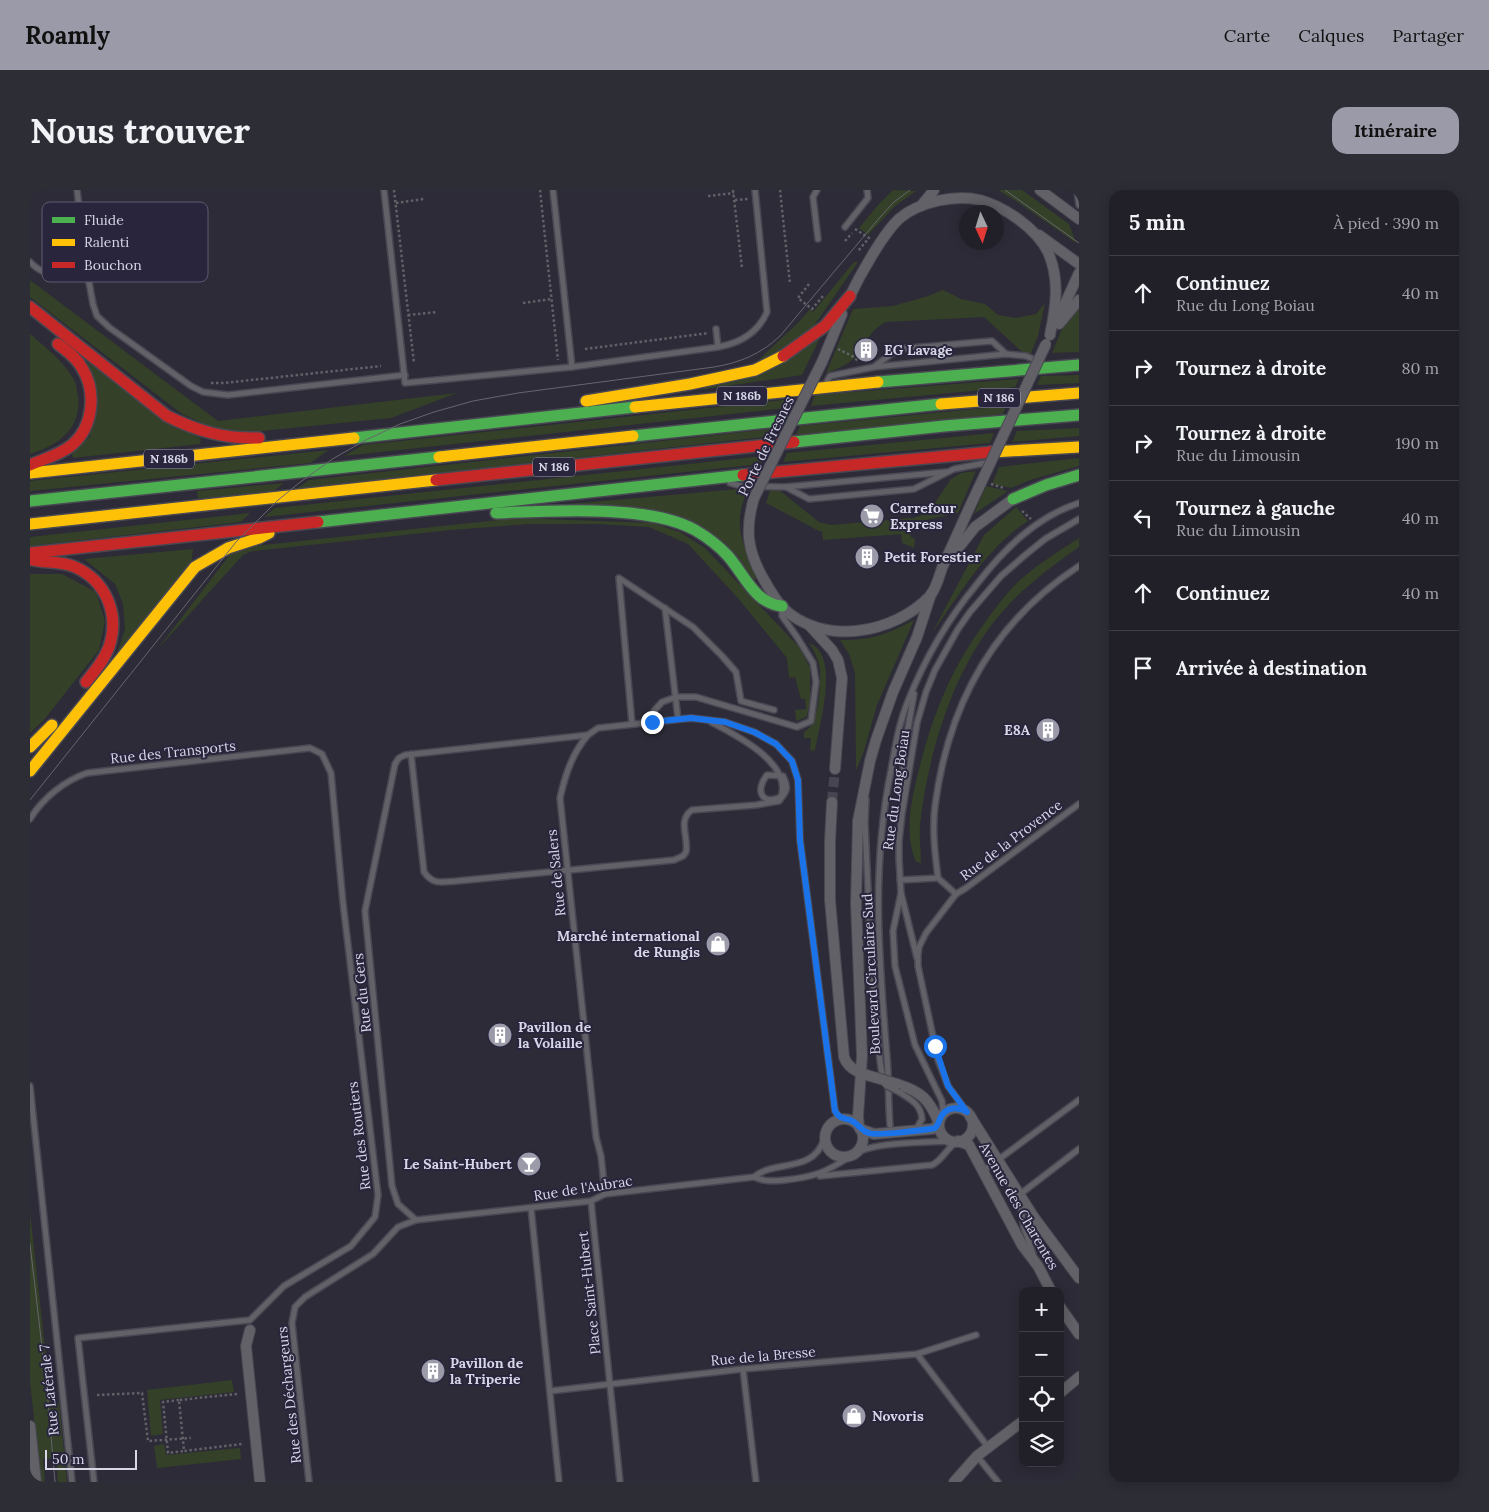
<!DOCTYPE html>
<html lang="fr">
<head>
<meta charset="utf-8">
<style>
	body { margin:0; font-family:Lora,serif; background:#2d2d35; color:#f1f3f6 }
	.controls { position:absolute; right:15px; bottom:15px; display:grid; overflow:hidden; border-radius:10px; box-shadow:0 2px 12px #0003 }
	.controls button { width:45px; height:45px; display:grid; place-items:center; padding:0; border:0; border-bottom:1px solid #3e3e46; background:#212029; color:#f1f3f6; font:25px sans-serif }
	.compass { position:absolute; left:929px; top:15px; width:45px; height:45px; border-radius:50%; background:#212029; box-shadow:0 2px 12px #0003; rotate:176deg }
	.scale { position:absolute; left:15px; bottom:12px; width:92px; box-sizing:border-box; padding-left:5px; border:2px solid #d7d6e6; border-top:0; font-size:14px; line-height:18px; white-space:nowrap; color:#d7d6e6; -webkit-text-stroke:4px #28253d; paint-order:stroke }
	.stop { position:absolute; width:15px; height:15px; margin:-11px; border:4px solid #1a73e8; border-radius:50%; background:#fff }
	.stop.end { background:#1a73e8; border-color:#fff; box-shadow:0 1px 5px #0008 }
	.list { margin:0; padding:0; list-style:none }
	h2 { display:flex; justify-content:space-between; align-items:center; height:65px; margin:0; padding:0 20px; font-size:21px }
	h2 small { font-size:16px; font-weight:400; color:#a2a3a8 }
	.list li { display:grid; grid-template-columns:32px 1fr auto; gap:15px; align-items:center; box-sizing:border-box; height:75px; padding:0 20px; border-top:1px solid #3e3e46 }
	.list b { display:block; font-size:19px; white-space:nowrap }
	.list p { margin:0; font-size:16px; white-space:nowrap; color:#a2a3a8 }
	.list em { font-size:16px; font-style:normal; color:#a2a3a8 }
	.icon { flex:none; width:28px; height:28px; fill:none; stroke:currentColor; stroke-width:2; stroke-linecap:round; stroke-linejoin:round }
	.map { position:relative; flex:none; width:1049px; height:1292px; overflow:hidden; border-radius:15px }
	header { display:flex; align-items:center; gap:30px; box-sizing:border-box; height:70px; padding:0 25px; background:#9b9aa9; color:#111 }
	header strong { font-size:24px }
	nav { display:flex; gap:28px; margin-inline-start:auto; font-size:18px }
	.intro { display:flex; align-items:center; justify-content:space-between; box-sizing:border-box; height:120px; padding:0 30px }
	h1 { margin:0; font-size:35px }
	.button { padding:12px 22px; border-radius:15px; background:#9b9aa9; color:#111; font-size:18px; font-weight:700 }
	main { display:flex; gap:30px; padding:0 30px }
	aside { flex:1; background:#212029; border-radius:15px; box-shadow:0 2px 12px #0003 }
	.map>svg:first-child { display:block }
</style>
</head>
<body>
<header>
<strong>Roamly</strong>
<nav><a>Carte</a><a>Calques</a><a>Partager</a></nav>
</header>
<div class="intro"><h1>Nous trouver</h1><a class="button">Itinéraire</a></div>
<main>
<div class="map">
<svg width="1049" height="1292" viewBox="0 0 1049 1292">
	<rect width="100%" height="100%" fill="#2c2b37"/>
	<g fill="#344028">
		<path d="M863,0L886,1L865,16L838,45L829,38L849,14Z"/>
		<path d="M968,0H992L1039,34L1046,53L989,13Z"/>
		<path d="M824,72H828L779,143L724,174L768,133L780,119L783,122Z"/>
		<path d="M0,90L188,231L427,203L361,228L212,243L185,239L152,224L0,107Z"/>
		<path d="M913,100L931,109L955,114L968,125L986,128L1006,124L1015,113L1008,146L999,168L954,127L856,132C838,142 841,147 830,162C822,173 808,179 796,183L823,119L863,116L895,107Z"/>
		<path d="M1049,118V162L1022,163L1031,141Z"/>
		<path d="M0,144C16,158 35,172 45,192C47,196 47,203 48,207C52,239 27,256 0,264Z"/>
		<path d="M792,144L772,185L670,200Z"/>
		<path d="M54,170L171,249L170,254L43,268L42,264L60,246Z"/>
		<path d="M1049,185V193L1007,195L1011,186Z"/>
		<path d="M989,189L985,197L781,216L785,205Z"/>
		<path d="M762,209L756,218L314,266L333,255Z"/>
		<path d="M976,216L973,224L766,245L770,236Z"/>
		<path d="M749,238L743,246L266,299L279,290Z"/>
		<path d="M1049,238V246L982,252L987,241Z"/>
		<path d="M964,243L960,253L753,272L757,263Z"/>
		<path d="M299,260L280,273L0,301V291Z"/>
		<path d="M735,266L731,274L234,327L245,318Z"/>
		<path d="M1049,268V276L1000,290L981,298L962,294L969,277Z"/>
		<path d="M946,281L928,323L878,334L881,347L885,349L884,358L872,353L871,344L793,350L792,341H789L736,313L741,298L749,300L789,332L801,335L883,328L898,323L921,289L931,283Z"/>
		<path d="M254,293L244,301L168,309L167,301Z"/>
		<path d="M956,296L978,301L944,324Z"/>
		<path d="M720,298C717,304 713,310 712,316C705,342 717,366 728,387L725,390L669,336L539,314Z"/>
		<path d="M986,317L998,331C957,357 930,404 902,443L954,345Z"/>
		<path d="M220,323L211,332L0,356V347Z"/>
		<path d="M486,328L622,333L650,342L675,358L770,458L780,478V511L777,526L774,528L766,531L765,520L776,519L775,509H771L765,487L759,488L757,468L707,407L658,354L619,337L568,334H498L421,340L223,361L213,365L126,461L205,358Z"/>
		<path d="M1049,348V357C1022,376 995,396 973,421C924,476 898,563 890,635C889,647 891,660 891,673L886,672C874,643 881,612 888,583C903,524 920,480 956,431C966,417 977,402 990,390C1008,374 1029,361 1049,348Z"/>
		<path d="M163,359L161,375L86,466L95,439L93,414L85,394L54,369Z"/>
		<path d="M0,384H32L66,402L75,431L69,460L14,530L0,543Z"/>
		<path d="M884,430L847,515L833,564L826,580L825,483L819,464L810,450C843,450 855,445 884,430Z"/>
		<path d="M779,453C811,464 789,537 785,561L780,560L781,548H774V542C777,540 780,538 782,534C789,522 791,493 790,479C789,470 784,461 779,453Z"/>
		<path d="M0,1022L21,1213H29L37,1292H28L26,1268L13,1269L15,1292H11L0,1192Z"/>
		<path d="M202,1190L204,1202L130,1210L133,1244L121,1246L117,1200Z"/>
		<path d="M134,1254L136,1265L210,1258L211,1269L127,1278L124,1256Z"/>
	</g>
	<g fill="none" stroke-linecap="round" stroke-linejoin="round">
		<path stroke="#464551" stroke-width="10" stroke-dasharray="10 5" stroke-linecap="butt" d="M802,612L805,579"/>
		<defs>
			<g id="lane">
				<path d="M47,0L57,81L63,114L67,126L80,138L161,196L173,202L198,205L375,185"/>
				<path d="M354,0L375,193L542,177L688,157C710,153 728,143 737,122L725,0"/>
				<path d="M523,0L542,177"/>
				<path d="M787,0L783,7L788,49"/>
				<path d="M1047,0L1049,15"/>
				<path d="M815,37L838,8L837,0"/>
				<path d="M0,72C18,91 34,83 57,81"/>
				<path d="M686,139L688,157"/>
				<path d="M845,176L868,159L962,151L976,164"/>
				<path d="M797,191L800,186L844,177L976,164L996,166L1008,171"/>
				<path d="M700,293L711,296L755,297L916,282"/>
				<path d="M756,297L779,309L884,299L924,279L955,273L960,271"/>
				<path d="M635,418L648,529"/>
				<path d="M622,532L624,521L632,512L646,507H666L767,537L781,531L786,492L783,473L767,447L752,426V419"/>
				<path d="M602,534L589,388L663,437L692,466L706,482L711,511L744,520"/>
				<path d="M558,545C542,563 535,586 530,608L566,947L571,966L575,1004"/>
				<path d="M381,564L394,682C403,695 411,692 427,691L644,670L653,666L656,662C659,648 647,630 662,620L726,615L749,611C757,601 759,599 753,586L737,585C725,600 731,616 751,607C763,573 704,544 681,532"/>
				<path d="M836,609L835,633L841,765L850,871L853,890"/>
				<path d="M872,609L874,561L884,504"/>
				<path d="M0,629C13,608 34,591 57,583L280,558L292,564L301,583L313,713L348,1005L345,1027L321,1056L254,1096L220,1130L48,1148L64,1292"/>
				<path d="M870,690L908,688"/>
				<path d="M871,703L887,768"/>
				<path d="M926,704L908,688C905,664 902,640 905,616C918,516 963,432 1049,376"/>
				<path d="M0,896L42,1292"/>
				<path d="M869,902C880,909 891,914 892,929L887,938"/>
				<path d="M937,922L918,896L908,870L888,776V765L889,757L896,743L926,704L936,698L1049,614"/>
				<path d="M911,927L913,920L912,911L885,855L865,776L863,741L871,703L869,669V651L872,624L887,533L896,502L905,480L928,439L940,422L971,386L994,366L1015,349L1049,329"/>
				<path d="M860,935C858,912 859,889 857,867C849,768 841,678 861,580C865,557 869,533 878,511C895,468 918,429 947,394C974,359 1006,327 1049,313"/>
				<path d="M794,949C783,984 745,969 724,987C735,992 743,991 755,990C785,987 796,982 821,966"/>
				<path d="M827,963C843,952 901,952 923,951"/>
				<path d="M953,981L1049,910"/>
				<path d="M790,986L902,975C913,970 917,957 928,951"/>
				<path d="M561,1011L590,1292"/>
				<path d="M501,1018L529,1292"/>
				<path d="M386,1030L368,1014L362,996L335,721L365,574L369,568L375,565L558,545L568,538L661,528L695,532L724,542L746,554L762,571L768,590L770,650L805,921L809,927L814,929"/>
				<path d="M1003,1064L994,1038L989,1005L1049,959"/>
				<path d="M887,1164L958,1257"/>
				<path d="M713,1179L726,1292"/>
				<path d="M520,1201L713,1179L887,1164L946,1145"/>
				<path d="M947,1266L968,1292"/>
				<path d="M279,1292L262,1133L265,1117L275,1107L343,1064L368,1037L386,1030L561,1011L575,1004L724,987"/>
			</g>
			<g id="street">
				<path d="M1010,0L1049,29"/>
				<path d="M891,16L904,0"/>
				<path d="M1009,45L1049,74"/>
				<path d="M819,108C829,87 853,43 870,28C889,12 925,4 950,10C975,17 1006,38 1018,62C1030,90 1026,116 1020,145"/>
				<path d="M1028,129L1049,83"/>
				<path d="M1029,134L1049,110"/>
				<path d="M792,172L812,124"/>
				<path d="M724,308C715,339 717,360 733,388C738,397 745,409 752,417C792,457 864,444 900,406C906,399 909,387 912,378C925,350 937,322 950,295"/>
				<path d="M922,366L945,337L983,309"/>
				<path d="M780,436L802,460L808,470L812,488L805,579"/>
				<path d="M802,612L800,651V710L814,867C819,881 833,884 847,888"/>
				<path d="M867,894C892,902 899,909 909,933"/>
				<circle cx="926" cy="935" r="17"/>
				<path d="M940,926L1003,1026L1049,1088"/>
				<circle cx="814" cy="948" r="19"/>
				<path d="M829,937L828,926L832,866L826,713L828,631L840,571L846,550L863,502L887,447L901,404"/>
				<path d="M830,939L844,944L902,939L909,935"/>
				<path d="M928,951L939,955L992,1055L1008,1076L1021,1101"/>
				<path d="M1030,1117L1049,1144"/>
				<path d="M220,1140L216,1156L230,1292"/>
				<path d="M1030,1203L1049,1187"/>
				<path d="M0,1236L6,1292"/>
				<path d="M924,1292L947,1266L993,1231"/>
			</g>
			<g id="fast">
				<path d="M848,192L1049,175"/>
				<path d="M603,246L911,214"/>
				<path d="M324,248L605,217"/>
				<path d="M764,252L914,236L1049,225"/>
				<path d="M983,309L1016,295L1049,285"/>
				<path d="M0,311L409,267"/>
				<path d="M466,323C520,321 619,314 665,340C677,347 689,356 698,366C714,384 725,414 752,416"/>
				<path d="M288,332L713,285"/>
			</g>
			<g id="slow">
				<path d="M556,211L660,194L725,180L753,166"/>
				<path d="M911,214L1049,203"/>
				<path d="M605,217L848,192"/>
				<path d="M962,262L1049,257"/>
				<path d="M409,267L603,246"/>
				<path d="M0,283L324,248"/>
				<path d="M0,334L406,290"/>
				<path d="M0,557L22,535"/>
				<path d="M0,581L165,377L198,358L229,348L239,343"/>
			</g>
			<g id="jam">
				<path d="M0,117L137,226C167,241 195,249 229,248"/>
				<path d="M753,166L795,136L820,106"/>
				<path d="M0,275C14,269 30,265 42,255C63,237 67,202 52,178C47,168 37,161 28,154"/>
				<path d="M713,285L962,262"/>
				<path d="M406,290L764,252"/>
				<path d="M0,363L288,332"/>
				<path d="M3,370C17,373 32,371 45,377C76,391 90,424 79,457C74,470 65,481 56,492"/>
			</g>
		</defs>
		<use href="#lane" stroke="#484752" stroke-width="8"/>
		<use href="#street" stroke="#484752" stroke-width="12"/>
		<use href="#fast" stroke="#484752" stroke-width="14"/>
		<use href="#slow" stroke="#484752" stroke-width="14"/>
		<use href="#jam" stroke="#484752" stroke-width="14"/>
		<g stroke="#626168" stroke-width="2.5" stroke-dasharray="2.5 2.5" stroke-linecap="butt">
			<path d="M364,0L384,173"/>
			<path d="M510,0L528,170"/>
			<path d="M703,0L712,78"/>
			<path d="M750,0L760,94"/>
			<path d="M678,6L704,3"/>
			<path d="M705,10L718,9"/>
			<path d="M366,13L394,9"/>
			<path d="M825,39L839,48L828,61"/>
			<path d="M815,51L822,43"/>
			<path d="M779,94L768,108L782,119L793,106"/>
			<path d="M493,113L522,109"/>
			<path d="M378,125L407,122"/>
			<path d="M555,159L679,143"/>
			<path d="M808,159L824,167L829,172"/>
			<path d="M181,193H194L351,176"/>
			<path d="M961,294L974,298"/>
			<path d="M992,321L1001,329"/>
			<path d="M207,1204L149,1210L154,1261L212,1254"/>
			<path d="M67,1205L112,1203L118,1251L161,1248"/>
			<path d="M149,1210L133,1212L138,1263L154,1261"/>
		</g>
		<use href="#lane" stroke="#626167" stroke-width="5"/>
		<use href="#street" stroke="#626167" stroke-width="10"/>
		<use href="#fast" stroke="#4caf50" stroke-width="11"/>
		<use href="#slow" stroke="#ffc107" stroke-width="11"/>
		<use href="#jam" stroke="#c62828" stroke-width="11"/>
		<g stroke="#67666e" stroke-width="1">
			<path d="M975,0L1049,53"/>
			<path d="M0,610L206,352L247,311L269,293L304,268L336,250L370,234L404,222L443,211L488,203L684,177C709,173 731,164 750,146L851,26L864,12L880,0"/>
			<path d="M0,1054L17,1200L25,1292"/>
		</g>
		<defs>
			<path id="lane-bridge" d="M855,895L869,902"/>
			<g id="street-bridge">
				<path d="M950,295L1016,154"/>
				<path d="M724,308L792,172"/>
				<path d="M847,888L867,894"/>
			</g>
		</defs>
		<use href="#lane-bridge" stroke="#484752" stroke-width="8" stroke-linecap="butt"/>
		<use href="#street-bridge" stroke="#484752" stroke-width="12" stroke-linecap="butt"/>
		<use href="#lane-bridge" stroke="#626167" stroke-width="5"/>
		<use href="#street-bridge" stroke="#626167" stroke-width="10"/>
	</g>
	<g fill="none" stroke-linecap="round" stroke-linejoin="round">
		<path stroke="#1a73e8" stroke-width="6" d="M622,532L661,528L695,532L724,542L746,554L762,571L768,590L770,650L805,921C809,928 813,928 820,930C828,933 831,941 839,943C848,946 894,940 905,938C909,934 908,932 911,927C916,917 928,916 937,922L918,896L905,856"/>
	</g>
	<defs>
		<symbol id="building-disc" viewBox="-11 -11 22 22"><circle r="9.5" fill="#9b9aa9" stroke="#28253d"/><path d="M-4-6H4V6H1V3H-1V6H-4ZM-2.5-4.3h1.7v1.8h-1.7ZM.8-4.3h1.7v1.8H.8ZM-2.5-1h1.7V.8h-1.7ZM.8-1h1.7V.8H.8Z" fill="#fff"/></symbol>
		<symbol id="supermarket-disc" viewBox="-11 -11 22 22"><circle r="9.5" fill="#9b9aa9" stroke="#28253d"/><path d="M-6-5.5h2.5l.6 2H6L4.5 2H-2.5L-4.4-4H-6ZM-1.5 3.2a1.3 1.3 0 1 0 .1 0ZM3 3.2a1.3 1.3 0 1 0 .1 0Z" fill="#fff"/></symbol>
		<symbol id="shop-disc" viewBox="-11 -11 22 22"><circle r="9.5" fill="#9b9aa9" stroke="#28253d"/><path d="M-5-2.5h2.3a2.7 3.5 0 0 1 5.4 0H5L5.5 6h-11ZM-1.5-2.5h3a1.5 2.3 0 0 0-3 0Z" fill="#fff"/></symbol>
		<symbol id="bar-disc" viewBox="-11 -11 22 22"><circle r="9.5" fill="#9b9aa9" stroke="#28253d"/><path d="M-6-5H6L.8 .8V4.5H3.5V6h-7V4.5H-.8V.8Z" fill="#fff"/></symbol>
	</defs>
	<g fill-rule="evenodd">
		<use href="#building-disc" x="822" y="146" width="28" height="28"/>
		<use href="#supermarket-disc" x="828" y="312" width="28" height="28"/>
		<use href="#building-disc" x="823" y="353" width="28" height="28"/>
		<use href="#building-disc" x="1004" y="526" width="28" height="28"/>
		<use href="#shop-disc" x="674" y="740" width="28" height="28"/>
		<use href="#building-disc" x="456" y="831" width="28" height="28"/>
		<use href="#bar-disc" x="485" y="960" width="28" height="28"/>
		<use href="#building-disc" x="389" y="1167" width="28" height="28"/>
		<use href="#shop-disc" x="810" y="1212" width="28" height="28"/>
	</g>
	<g text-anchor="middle" stroke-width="4" stroke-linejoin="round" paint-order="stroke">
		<g fill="#28253d" stroke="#a2a1b3" stroke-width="1">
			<rect x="687" y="196.5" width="50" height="19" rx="4"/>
			<rect x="948" y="198.5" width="42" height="19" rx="4"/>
			<rect x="114" y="259.5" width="50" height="19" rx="4"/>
			<rect x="503" y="267.5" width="42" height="19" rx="4"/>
		</g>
		<g font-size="12" font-weight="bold" fill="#d7d6e6">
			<text x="712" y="210">N 186b</text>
			<text x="969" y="212">N 186</text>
			<text x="139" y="273">N 186b</text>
			<text x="524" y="281">N 186</text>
		</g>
		<g font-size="14" font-weight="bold" fill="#d7d6e6" stroke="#28253d" text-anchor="start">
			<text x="854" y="165">EG Lavage</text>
			<text x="860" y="323">Carrefour<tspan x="860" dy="16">Express</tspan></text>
			<text x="854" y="372">Petit Forestier</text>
			<text x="1000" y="545" text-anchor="end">E8A</text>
			<text x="670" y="751" text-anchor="end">Marché international<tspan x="670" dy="16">de Rungis</tspan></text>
			<text x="488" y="842">Pavillon de<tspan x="488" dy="16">la Volaille</tspan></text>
			<text x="482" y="979" text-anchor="end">Le Saint-Hubert</text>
			<text x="420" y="1178">Pavillon de<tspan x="420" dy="16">la Triperie</tspan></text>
			<text x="842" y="1231">Novoris</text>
		</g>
		<g font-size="14" fill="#d7d6e6" stroke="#28253d">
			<text transform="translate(736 256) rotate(-64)" y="5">Porte de Fresnes</text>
			<text transform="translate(143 562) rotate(-6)" y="5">Rue des Transports</text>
			<text transform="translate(866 600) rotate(-82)" y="5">Rue du Long Boiau</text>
			<text transform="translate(981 650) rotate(-37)" y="5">Rue de la Provence</text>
			<text transform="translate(526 683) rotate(-96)" y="5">Rue de Salers</text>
			<text transform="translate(841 784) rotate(-93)" y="5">Boulevard Circulaire Sud</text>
			<text transform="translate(332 803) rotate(-96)" y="5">Rue du Gers</text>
			<text transform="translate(329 946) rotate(-97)" y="5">Rue des Routiers</text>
			<text transform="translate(553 998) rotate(-9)" y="5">Rue de l'Aubrac</text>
			<text transform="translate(989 1016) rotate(60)" y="5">Avenue des Charentes</text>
			<text transform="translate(559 1103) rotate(-96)" y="5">Place Saint-Hubert</text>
			<text transform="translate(733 1166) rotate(-5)" y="5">Rue de la Bresse</text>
			<text transform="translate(19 1200) rotate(-96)" y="5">Rue Latérale 7</text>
			<text transform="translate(259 1205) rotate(-96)" y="5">Rue des Déchargeurs</text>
		</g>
	</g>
	<rect x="12" y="12" width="166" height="80" rx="8" fill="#28253d" stroke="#5d5a70" stroke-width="1"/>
	<rect x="22" y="27" width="23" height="6" fill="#4caf50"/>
	<rect x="22" y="49" width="23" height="7" fill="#ffc107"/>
	<rect x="22" y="72" width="23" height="6" fill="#c62828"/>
	<g font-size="14" fill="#d7d6e6">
		<text x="54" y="35">Fluide</text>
		<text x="54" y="57">Ralenti</text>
		<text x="54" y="80">Bouchon</text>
	</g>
</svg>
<div class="controls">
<button>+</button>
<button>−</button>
<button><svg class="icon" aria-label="locate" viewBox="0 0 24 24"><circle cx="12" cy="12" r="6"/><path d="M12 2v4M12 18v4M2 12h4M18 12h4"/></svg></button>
<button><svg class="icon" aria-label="layers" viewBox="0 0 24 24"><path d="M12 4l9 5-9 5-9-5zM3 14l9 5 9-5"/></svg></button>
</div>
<svg class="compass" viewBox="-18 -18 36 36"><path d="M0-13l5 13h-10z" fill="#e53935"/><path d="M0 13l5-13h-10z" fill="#a2a3a8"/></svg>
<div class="scale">50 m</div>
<div class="stop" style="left:905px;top:856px"></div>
<div class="stop end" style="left:622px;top:532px"></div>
</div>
<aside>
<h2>5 min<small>À pied · 390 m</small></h2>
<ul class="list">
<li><svg class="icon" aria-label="ahead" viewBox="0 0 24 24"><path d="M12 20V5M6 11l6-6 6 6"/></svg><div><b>Continuez</b><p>Rue du Long Boiau</p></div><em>40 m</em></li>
<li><svg class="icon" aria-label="right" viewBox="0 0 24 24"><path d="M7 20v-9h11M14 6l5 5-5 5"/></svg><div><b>Tournez à droite</b></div><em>80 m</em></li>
<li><svg class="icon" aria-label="right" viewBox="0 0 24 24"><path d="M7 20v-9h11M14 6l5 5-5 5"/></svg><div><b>Tournez à droite</b><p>Rue du Limousin</p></div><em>190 m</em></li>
<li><svg class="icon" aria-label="left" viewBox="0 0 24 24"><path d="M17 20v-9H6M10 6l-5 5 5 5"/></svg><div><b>Tournez à gauche</b><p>Rue du Limousin</p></div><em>40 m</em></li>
<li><svg class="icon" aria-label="ahead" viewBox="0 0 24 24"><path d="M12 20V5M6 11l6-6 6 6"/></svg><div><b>Continuez</b></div><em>40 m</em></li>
<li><svg class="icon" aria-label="arrive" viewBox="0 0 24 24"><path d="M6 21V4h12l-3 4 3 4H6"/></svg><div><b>Arrivée à destination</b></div></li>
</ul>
</aside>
</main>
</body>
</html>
